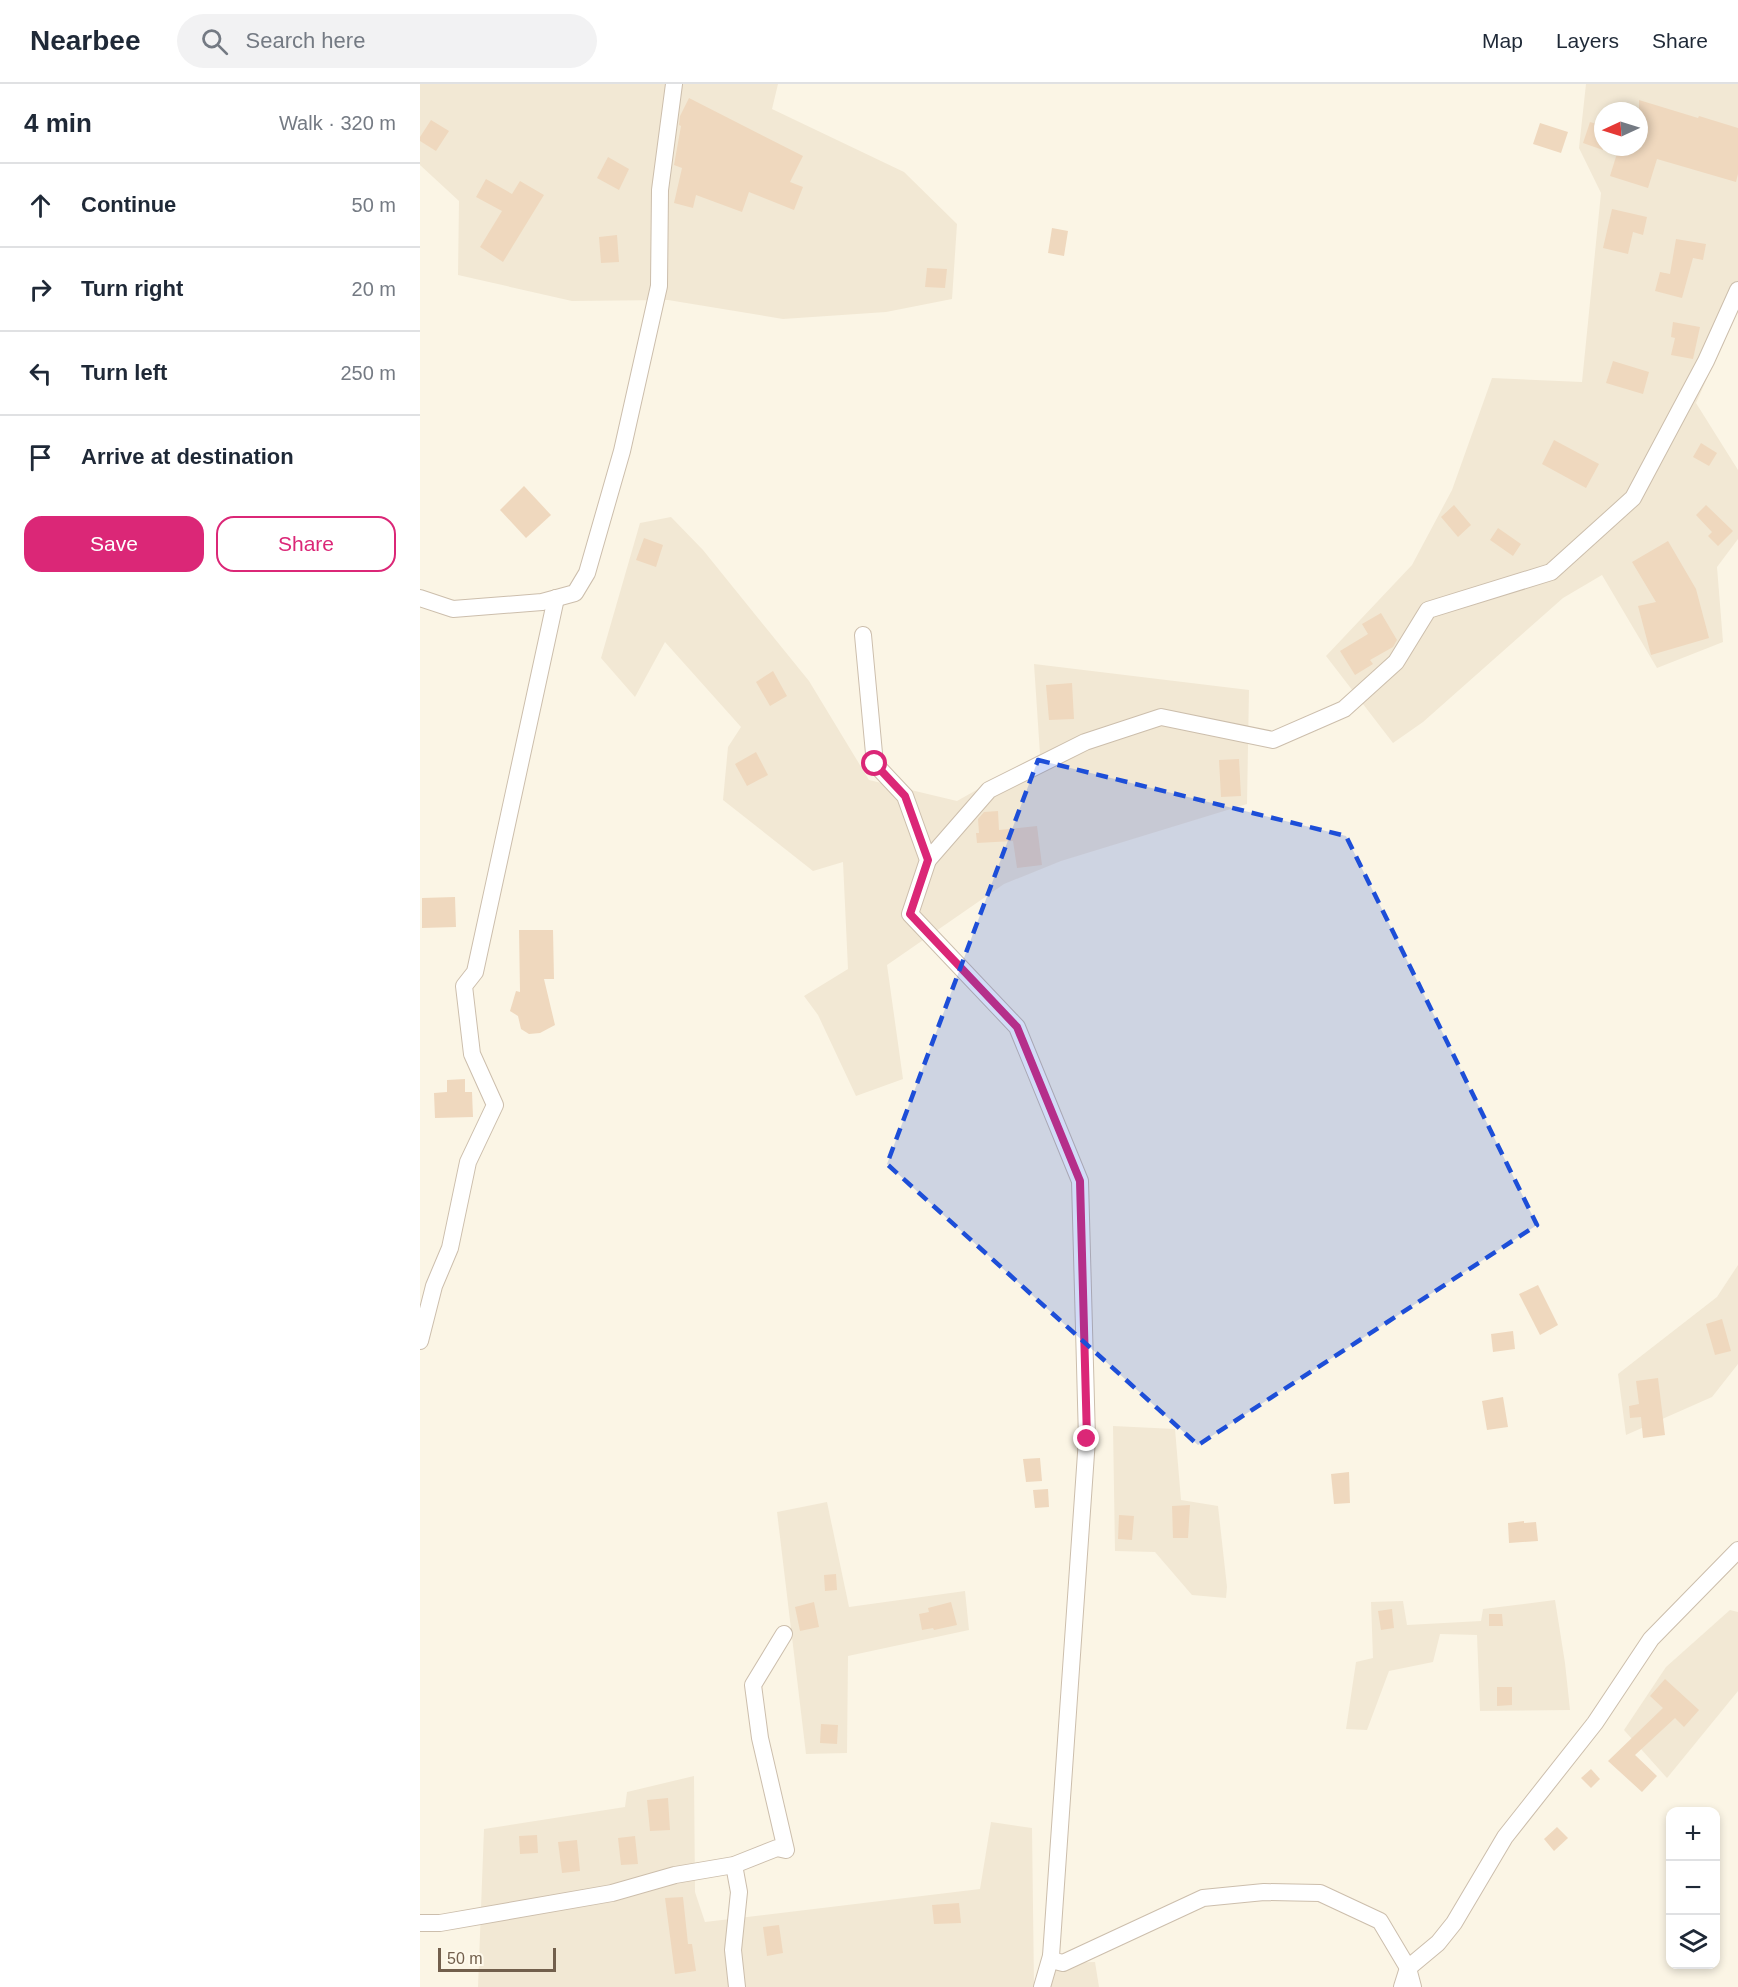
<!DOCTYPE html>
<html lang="en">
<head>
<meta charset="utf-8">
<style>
	body { margin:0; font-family:Arial,sans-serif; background:#f2f2f3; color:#1f2937 }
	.controls { position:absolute; right:18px; bottom:18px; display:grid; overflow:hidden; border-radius:12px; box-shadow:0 3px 9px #0003 }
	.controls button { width:54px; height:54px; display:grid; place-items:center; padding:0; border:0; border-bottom:2px solid #e0e1e3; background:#fff; color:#1f2937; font:30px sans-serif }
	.compass { position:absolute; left:1174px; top:18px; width:54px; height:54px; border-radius:50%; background:#fff; box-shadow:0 3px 9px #0003; rotate:266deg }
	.scale { position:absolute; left:18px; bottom:15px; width:118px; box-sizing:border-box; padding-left:6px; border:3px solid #725f4c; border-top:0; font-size:16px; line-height:21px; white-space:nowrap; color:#725f4c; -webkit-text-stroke:4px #fef9eb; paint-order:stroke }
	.stop { position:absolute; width:18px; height:18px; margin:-14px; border:4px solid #db2777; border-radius:50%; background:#fff }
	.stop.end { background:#db2777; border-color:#fff; box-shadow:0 2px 6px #0008 }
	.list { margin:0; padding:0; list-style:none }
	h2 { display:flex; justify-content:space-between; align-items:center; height:78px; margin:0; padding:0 24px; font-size:26px }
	h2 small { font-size:20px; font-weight:400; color:#747a83 }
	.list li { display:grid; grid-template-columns:39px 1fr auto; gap:18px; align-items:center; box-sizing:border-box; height:84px; padding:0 24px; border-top:2px solid #e0e1e3 }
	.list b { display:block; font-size:22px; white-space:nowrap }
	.list em { font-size:20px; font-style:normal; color:#747a83 }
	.actions { display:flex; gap:12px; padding:18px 24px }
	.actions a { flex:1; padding:14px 0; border:2px solid #db2777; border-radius:18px; text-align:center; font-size:21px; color:#db2777 }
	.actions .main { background:#db2777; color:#fff }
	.icon { flex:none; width:33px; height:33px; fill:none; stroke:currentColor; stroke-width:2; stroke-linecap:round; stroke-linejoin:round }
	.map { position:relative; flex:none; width:1318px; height:1903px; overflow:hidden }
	header { display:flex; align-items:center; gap:36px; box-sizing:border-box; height:84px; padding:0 30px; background:#fff; border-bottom:2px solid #e0e1e3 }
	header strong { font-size:28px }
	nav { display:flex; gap:33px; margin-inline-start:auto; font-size:21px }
	.search { width:420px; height:54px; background:#f2f2f3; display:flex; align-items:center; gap:15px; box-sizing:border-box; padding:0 21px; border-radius:33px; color:#747a83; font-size:22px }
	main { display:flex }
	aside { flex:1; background:#fff }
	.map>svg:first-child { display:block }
</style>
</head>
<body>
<header>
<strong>Nearbee</strong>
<div class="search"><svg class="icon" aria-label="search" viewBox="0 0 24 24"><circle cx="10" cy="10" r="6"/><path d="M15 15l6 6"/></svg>Search here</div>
<nav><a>Map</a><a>Layers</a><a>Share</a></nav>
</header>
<main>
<aside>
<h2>4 min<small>Walk · 320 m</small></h2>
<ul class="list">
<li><svg class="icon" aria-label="ahead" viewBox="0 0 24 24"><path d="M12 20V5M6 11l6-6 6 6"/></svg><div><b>Continue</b></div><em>50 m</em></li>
<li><svg class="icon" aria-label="right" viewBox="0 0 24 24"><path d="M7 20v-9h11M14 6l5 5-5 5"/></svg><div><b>Turn right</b></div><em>20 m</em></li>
<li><svg class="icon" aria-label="left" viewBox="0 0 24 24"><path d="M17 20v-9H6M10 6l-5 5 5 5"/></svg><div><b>Turn left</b></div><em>250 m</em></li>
<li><svg class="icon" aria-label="arrive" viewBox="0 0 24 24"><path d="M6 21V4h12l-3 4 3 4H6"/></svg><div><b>Arrive at destination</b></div></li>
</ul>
<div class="actions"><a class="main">Save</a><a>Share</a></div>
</aside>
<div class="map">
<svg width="1318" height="1903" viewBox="0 0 1318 1903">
	<rect width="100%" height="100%" fill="#fbf5e5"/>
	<g fill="#f2e8d4" fill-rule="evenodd">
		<path d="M0,0H358L352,25L484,88L537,140L532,215L466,228L363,235L248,216L152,217L38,191L39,117L0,81Z"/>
		<path d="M1166,0H1318V225L1276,319L1318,386V455L1297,483L1303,558L1237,584L1182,491L1143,514L1003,638L973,659L906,572L992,481L1032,406L1072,294L1162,298L1181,109L1159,64ZM1183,27H1219V63H1183Z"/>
		<path d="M251,433L283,466L389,597L449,696L537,717L620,670L614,580L829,606L827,720L641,777L584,800L467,881L483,995L436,1012L398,931L384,912L428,885L423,778L393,787L303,716L308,663L321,643L245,558L215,613L181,574L220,439Z"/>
		<path d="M1318,1181V1280L1292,1313L1206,1351L1198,1290L1297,1213Z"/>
		<path d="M693,1342L755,1345L761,1416L798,1422L807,1503L806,1514L772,1511L735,1468L695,1467Z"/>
		<path d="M407,1418L429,1523L545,1507L549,1546L428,1572L427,1669L386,1670L357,1428Z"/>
		<path d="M1135,1516L1145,1579L1150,1626L1060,1627L1057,1551L1020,1550L1013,1578L969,1587L947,1646L926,1645L936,1578L953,1574L951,1518L983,1517L987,1541L1061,1537L1063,1525Z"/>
		<path d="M1310,1526L1318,1528V1607L1247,1694L1204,1646L1246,1583Z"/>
		<path d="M274,1692L275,1808L285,1838L560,1805L571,1738L612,1744L614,1903H58L64,1745L205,1723L207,1708Z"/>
		<path d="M675,1878L679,1903H630L631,1879Z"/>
	</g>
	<g fill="#efd8be">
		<path d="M269,14L383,72L370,98L383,103L374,126L329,108L322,128L276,111L273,124L254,119L262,84L254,81L261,42L259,41L260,32Z"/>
		<path d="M1219,16L1278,34L1279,32L1318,44V90L1316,98L1237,75L1228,104L1190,92L1199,63H1219Z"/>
		<path d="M11,36L29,47L16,67L0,57V53Z"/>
		<path d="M1170,38L1183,42V66L1163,59Z"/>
		<path d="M1120,39L1148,48L1141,69L1113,60Z"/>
		<path d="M188,73L209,85L199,106L177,94Z"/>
		<path d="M66,95L92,110L100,97L124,111L83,178L60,163L82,127L56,113Z"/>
		<path d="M1192,125L1227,133L1223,151L1213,148L1208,170L1183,164Z"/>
		<path d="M632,144L648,147L644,172L628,169Z"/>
		<path d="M197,151L199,178L181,179L179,153Z"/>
		<path d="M1256,155L1286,160L1283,176L1273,174L1262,214L1235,207L1240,188L1250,190Z"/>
		<path d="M507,184L527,185L525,204L505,203Z"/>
		<path d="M1253,238L1280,243L1273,275L1251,271L1255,254L1251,253Z"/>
		<path d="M1193,277L1229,288L1223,310L1186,299Z"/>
		<path d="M1134,356L1179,380L1166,404L1122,380Z"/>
		<path d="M1281,359L1297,369L1289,382L1273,373Z"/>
		<path d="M104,402L131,431L106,454L80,426Z"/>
		<path d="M1034,421L1051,441L1038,453L1021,433Z"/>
		<path d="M1286,421L1313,447L1298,462L1288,452L1292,448L1276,431Z"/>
		<path d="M1078,444L1101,460L1093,472L1070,456Z"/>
		<path d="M224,454L243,461L236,483L216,476Z"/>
		<path d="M1248,457L1276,505L1289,554L1231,571L1218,522L1236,518L1212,478Z"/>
		<path d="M961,529L977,556L973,563L950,576L953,580L935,591L920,567L948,550L942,540Z"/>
		<path d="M353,587L367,612L350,622L336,598Z"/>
		<path d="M652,599L654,635L629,636L626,601Z"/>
		<path d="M336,668L348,691L327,702L315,680Z"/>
		<path d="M819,675L821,712L801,713L799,676Z"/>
		<path d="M578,727L579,746L617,742L622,781L597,784L593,757L557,759L556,749H559L558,735L564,728Z"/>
		<path d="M35,813L36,843L2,844V814Z"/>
		<path d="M99,846H133L134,895H124L135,941L120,949L109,950L101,945L98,932L90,927L96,907L100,908Z"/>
		<path d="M45,995V1008H52L53,1033L15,1034L14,1009L27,1008V996Z"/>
		<path d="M1118,1201L1138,1241L1120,1251L1099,1210Z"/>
		<path d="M1302,1235L1311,1267L1295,1271L1286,1240Z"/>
		<path d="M1093,1247L1095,1265L1073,1268L1071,1250Z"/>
		<path d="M1238,1294L1245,1351L1223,1354L1221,1333L1210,1334L1209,1322L1219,1320L1216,1297Z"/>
		<path d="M1083,1313L1088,1343L1067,1346L1062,1317Z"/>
		<path d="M620,1374L622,1397L606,1398L603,1375Z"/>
		<path d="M929,1388L930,1419L914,1420L911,1390Z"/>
		<path d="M628,1405L629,1423L615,1424L613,1406Z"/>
		<path d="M770,1421L768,1454H753L752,1422Z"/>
		<path d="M699,1431L714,1432L712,1456L698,1455Z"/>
		<path d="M1104,1437V1439L1116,1438L1118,1457L1089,1459L1088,1439Z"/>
		<path d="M416,1490L417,1506L405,1507L404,1491Z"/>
		<path d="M394,1518L399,1543L380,1547L375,1523Z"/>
		<path d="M531,1518L537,1541L514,1546L513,1544L502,1546L499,1530L509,1528L508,1524Z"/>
		<path d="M972,1525L974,1544L961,1546L958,1527Z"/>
		<path d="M1069,1530H1082L1083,1542H1069Z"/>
		<path d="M1245,1595L1279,1626L1264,1643L1255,1634L1215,1671L1237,1692L1222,1708L1188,1677L1243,1624L1230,1612Z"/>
		<path d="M1077,1603H1092V1621L1077,1622Z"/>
		<path d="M401,1640L418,1641L417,1660L400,1659Z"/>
		<path d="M1171,1685L1180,1695L1171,1704L1161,1694Z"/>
		<path d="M248,1714L250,1746L230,1747L227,1716Z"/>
		<path d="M1137,1743L1148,1754L1134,1767L1124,1755Z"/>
		<path d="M117,1751L118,1769L100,1770L99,1752Z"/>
		<path d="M215,1752L218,1780L201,1781L198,1754Z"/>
		<path d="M157,1756L160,1787L142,1789L138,1758Z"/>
		<path d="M263,1813L268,1860H272L276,1887L255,1890L245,1814Z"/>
		<path d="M539,1819L541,1839L514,1840L512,1821Z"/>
		<path d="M359,1841L363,1869L347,1872L343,1843Z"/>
	</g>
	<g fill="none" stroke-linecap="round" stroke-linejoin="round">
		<defs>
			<g id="street">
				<path d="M0,514L33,525L122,518L155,509L167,489L202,367L239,202L240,106L254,0"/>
				<path d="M443,551L455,680L485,712L508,776L490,830L597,943L660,1097L667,1355L631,1872L635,1877L643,1879L783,1814L844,1808L900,1809L960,1837L988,1884L1018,1859L1034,1839L1085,1753L1175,1639L1231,1555L1318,1466"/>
				<path d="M508,776L569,706L665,658L741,633L853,656L924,625L976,578L1008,526L1131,488L1213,414L1286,277L1318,206"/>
				<path d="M0,1257L14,1202L30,1164L48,1078L75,1021L52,970L44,902L55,888L136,514"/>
				<path d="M314,1781L319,1808L313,1866L317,1903"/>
				<path d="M0,1839H20L192,1809L255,1791L314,1781L357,1764L366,1766L340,1654L333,1601L364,1550"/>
				<path d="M622,1903L631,1872"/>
				<path d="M982,1903L988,1884L993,1903"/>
			</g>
		</defs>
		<use href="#street" stroke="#ccbeac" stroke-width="18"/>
		<use href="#street" stroke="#fff" stroke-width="16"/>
	</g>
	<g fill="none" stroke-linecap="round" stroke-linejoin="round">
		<path stroke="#db2777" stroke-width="8" d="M455,680L485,712L508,776L490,830L597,943L660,1097L667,1355"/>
	</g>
	<path fill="#1d4ed8" fill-opacity="0.2" stroke="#1d4ed8" stroke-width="4.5" stroke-dasharray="12 8" stroke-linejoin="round" d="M618,676L926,752L1117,1141L778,1361L467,1080Z"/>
</svg>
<div class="controls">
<button>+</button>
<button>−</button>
<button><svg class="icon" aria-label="layers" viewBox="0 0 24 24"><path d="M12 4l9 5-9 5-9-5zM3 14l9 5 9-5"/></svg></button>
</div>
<svg class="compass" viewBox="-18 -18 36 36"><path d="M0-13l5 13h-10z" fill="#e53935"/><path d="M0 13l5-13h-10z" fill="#747a83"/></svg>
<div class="scale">50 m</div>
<div class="stop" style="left:455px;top:680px"></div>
<div class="stop end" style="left:667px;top:1355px"></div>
</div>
</main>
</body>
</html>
